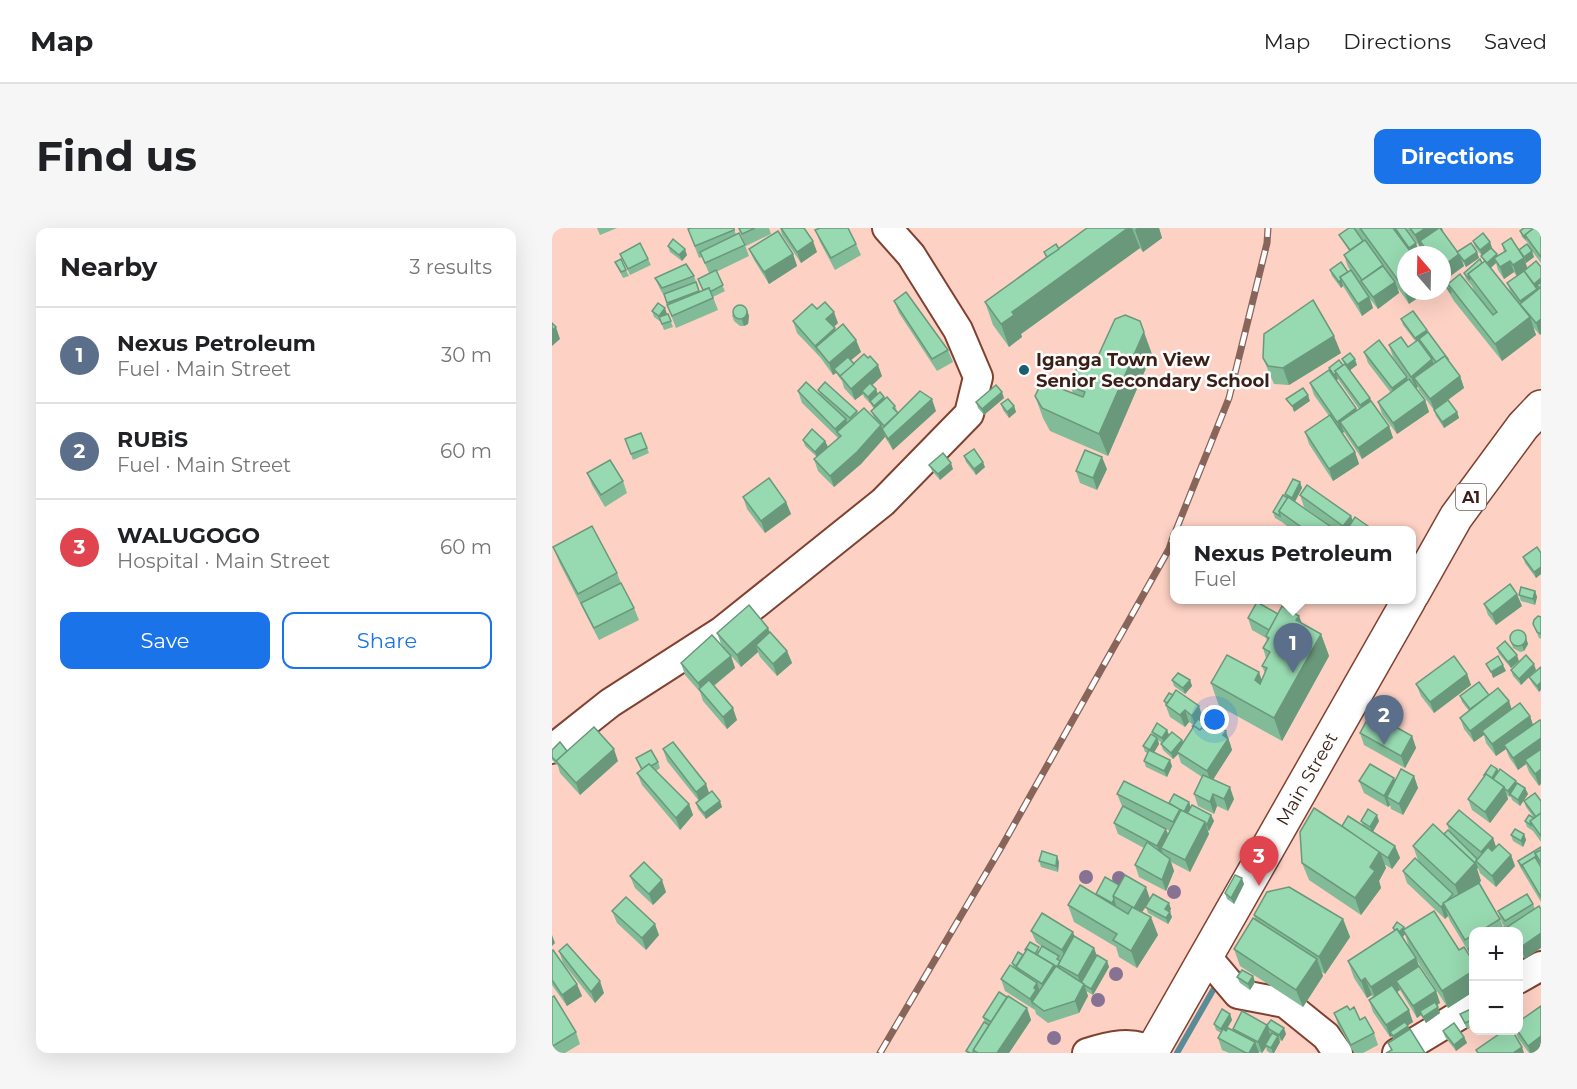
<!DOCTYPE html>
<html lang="en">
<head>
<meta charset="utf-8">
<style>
	body { margin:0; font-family:Montserrat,sans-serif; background:#f6f6f6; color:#202124 }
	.controls { position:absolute; right:18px; bottom:18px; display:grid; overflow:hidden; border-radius:12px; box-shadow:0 6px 24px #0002 }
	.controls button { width:54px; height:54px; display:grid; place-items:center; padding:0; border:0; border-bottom:2px solid #e0e0e0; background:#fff; color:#202124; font:30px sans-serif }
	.compass { position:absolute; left:845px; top:18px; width:54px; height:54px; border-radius:50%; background:#fff; box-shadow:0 6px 24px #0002; rotate:340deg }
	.you { position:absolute; left:663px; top:492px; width:21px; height:21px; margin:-15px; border:4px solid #fff; border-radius:50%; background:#1a73e8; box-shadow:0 0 0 9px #1a73e833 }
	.badge { display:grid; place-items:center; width:39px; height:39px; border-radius:50%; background:#1a73e8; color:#fff; font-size:20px; font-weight:700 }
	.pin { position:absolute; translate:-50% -50px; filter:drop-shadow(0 2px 3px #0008) }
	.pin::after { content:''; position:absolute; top:32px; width:21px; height:18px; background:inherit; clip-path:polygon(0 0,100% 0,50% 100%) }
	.popup { position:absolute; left:618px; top:298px; width:246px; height:78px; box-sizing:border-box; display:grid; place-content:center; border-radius:12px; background:#fff; filter:drop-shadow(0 2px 4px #0005); font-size:20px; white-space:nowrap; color:#757577 }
	.popup b { font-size:22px; color:#202124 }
	.popup::after { content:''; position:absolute; left:50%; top:100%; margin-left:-12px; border:12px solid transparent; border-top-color:#fff }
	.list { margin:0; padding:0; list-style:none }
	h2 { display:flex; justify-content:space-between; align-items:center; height:78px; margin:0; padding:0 24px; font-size:26px }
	h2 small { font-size:20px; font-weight:400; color:#757577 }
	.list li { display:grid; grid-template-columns:39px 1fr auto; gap:18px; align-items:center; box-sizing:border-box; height:96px; padding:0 24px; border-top:2px solid #e0e0e0 }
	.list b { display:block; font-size:22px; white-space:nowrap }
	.list p { margin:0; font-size:20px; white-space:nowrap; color:#757577 }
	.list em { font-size:20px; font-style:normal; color:#757577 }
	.actions { display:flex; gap:12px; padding:18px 24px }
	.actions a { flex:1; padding:14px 0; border:2px solid #1a73e8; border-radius:12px; text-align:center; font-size:21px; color:#1a73e8 }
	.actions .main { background:#1a73e8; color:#fff }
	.map { position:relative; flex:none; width:989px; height:825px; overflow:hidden; border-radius:12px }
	header { display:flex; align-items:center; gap:36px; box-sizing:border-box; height:84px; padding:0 30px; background:#fff; border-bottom:2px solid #e0e0e0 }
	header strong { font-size:28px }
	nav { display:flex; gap:33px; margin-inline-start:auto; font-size:21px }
	.intro { display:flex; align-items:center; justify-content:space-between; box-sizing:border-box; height:144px; padding:0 36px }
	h1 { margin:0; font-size:42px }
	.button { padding:15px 27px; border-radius:12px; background:#1a73e8; color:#fff; font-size:21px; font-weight:700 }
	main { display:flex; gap:36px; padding:0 36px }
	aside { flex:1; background:#fff; border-radius:12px; box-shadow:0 6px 24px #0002 }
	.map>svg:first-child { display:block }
</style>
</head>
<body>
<header>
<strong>Map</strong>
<nav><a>Map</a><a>Directions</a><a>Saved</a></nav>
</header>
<div class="intro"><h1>Find us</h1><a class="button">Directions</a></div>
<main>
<aside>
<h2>Nearby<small>3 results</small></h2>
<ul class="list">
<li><span class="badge" style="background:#5c6f8a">1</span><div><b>Nexus Petroleum</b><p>Fuel · Main Street</p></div><em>30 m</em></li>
<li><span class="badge" style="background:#5c6f8a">2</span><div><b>RUBiS</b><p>Fuel · Main Street</p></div><em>60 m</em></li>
<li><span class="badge" style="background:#e0444e">3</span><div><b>WALUGOGO</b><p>Hospital · Main Street</p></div><em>60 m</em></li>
</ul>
<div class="actions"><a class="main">Save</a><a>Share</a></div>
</aside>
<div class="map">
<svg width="989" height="825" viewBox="0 0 989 825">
	<rect width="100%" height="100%" fill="#fdd1c4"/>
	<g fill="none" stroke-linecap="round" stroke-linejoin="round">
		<path stroke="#5a8c98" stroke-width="6" d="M625,825L664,757"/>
		<defs>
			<g id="minor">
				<path d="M0,521L58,475L170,403L331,274L417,186L426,149L406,102L359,27L335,0"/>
				<path d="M654,728L686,766L733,775L774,808L786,825"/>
				<path d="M966,751L989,738"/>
				<path d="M535,825C556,818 582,811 602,825"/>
				<path d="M845,825L921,779"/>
			</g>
			<g id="major">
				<path d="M860,367L904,289L971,198L989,179"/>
				<path d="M599,825L857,372"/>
			</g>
		</defs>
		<use href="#minor" stroke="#7f4231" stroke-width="32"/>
		<use href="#major" stroke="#7f4231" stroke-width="36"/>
		<use href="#minor" stroke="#fff" stroke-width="28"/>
		<use href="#major" stroke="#fff" stroke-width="33"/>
		<defs>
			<g id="rail">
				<path d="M624,302L677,170L715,15L716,0"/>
				<path d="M328,825L450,618L617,321L622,306"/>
			</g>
		</defs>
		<use href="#rail" stroke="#87655b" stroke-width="7"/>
		<use href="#rail" stroke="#fdfdfd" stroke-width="4.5" stroke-dasharray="14" stroke-linecap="butt"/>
	</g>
	<g fill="#867292">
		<circle cx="534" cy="649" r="7"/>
		<circle cx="567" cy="650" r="7"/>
		<circle cx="622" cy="664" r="7"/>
		<circle cx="564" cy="746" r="7"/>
		<circle cx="546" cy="772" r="7"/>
		<circle cx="502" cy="810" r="7"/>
	</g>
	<g fill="#82bb97" fill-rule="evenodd">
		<path d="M45,0H65L48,7Z"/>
		<path d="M182,0L184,7L193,17L197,28L164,44L173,63L161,69L166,82L124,100L115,77H116L114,71L108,61L103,50L142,48L148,64L151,62L146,51L157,45L150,29L147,30L136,1Z"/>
		<path d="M186,0H217L219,6L194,18Z"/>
		<path d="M228,0H252L265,24L249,35L230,7Z"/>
		<path d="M535,0H607L610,10L591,24L588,20L469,106L470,109L457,119L441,97L433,74L494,30L492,24L507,21Z"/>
		<path d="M802,0H853L866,21L860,26L857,76L846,60L847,65L826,81L818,71L821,80L810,88L791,58L789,60L780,48L778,42L796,44L798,42L796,39L792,27L797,23L790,12L787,7L803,2Z"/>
		<path d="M854,0H890V3L905,24H925L927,30L914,39L910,33L912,38L893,52L890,49V27H874L870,18L868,19Z"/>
		<path d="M989,0V35L977,19L982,29L974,35L973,33L975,40L989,39L988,107L981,99L984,107L950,133L902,73L896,63L893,57L922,63L920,58L914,51L912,45L932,34L930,28L923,19L921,13L938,14L940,20L946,28L952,24L950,16L967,23L977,19L976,15L970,9L968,3ZM944,35L946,42L952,51L962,44L965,48L955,55L959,65L939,40Z"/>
		<path d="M263,2L304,16L309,27L283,42L268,14Z"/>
		<path d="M116,18L135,27L130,33L118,24Z"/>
		<path d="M197,21L241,26L245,38L217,56L202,32Z"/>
		<path d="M68,26L96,31L99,37L78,47Z"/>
		<path d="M63,34L74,42L77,48L71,50Z"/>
		<path d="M342,73L396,122L401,134L385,143L347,85Z"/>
		<path d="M265,81L286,95L282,99L283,103L304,112L309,124L298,132L302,136L330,148L320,157L324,161L326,166L343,178L346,185L384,183L341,222L333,209L309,236L282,259L266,243L262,231L265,229L253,218L251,212L273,213L276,219L286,210L250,175L246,163L268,167L266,162L305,183L306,185L322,189L319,183L322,181L318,175L312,169L311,166L303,172L292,160L290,153L284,145L281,147L268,129L245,105L241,93Z"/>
		<path d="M195,82L197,88L196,96L192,98H188L182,93L180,87Z"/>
		<path d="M100,83L116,86L121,99L112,102L109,94L102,89Z"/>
		<path d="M849,91L875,102L908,148L912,160L896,172L905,184L907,190L892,200L884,188L882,182L867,162L866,159L864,160L873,172L877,184L845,206L830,186L826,174L839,165L816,135L812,124L855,149L856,152L857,151L841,129L837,117L856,119L864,114L851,97Z"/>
		<path d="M789,125L737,157L722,156L718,147L711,130Z"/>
		<path d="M600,126L556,228L498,203L491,190L483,168L521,165L518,158L542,137Z"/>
		<path d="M790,131L805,137L798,142L837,198L841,210L810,231L792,204L790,205L803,224L807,236L781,253L757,216L753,204L777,188L762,167L758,155L778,143L777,140L792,136ZM786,151L788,154L807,181L805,182L784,152Z"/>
		<path d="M452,170L432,187L426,180L424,174Z"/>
		<path d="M449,176L462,178L464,184L457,190L451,182Z"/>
		<path d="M89,205L97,225L81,232L73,211Z"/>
		<path d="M412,228L433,239L424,247L414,234Z"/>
		<path d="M377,237L401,241L388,252L380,243Z"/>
		<path d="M555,241L545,262L528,255L524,243Z"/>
		<path d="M35,245L71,253L75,265L53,279L40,257Z"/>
		<path d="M748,254L750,260L743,274L777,297L752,279L748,267L799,288L801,293L823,303H742L731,295L730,294L723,290L721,284L734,269L733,266Z"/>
		<path d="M191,269L234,274L239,286L213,305L195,281Z"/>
		<path d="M1,319L65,345L69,355L82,380L87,392L47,412L8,336Z"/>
		<path d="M989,325V346L984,350L973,335L971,329Z"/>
		<path d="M983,363L985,369L983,377L969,373L967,367Z"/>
		<path d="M932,376L970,378L944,397L936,387Z"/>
		<path d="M726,386L750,396L769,406L777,428L730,513L667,478L659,455L710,451L713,445L710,438L714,430L711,420L715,413L714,410L700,402L696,390Z"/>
		<path d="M989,389V411L987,410L981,396Z"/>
		<path d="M216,400L218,404L235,423L240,435L225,448L208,429L206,424L189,439L169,416L165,405Z"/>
		<path d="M974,410L976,416L972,423L968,424L961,420L959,414Z"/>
		<path d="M945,420L967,433L959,440L947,426Z"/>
		<path d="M179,428L183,440L162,458L185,492L175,501L151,473L148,464L133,447L129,435Z"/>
		<path d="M989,439L987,464L980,455L977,449Z"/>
		<path d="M959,442H984L969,457L961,448Z"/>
		<path d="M915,446L919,457L882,485L869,468L864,456Z"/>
		<path d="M620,452H638L640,458L633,466L622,458Z"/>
		<path d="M937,467L957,473L959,481L978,488L981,497L987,558L977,544L974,536L966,542L957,529L954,521L944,528L934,515L932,507L922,514L912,501L908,490L917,483L910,474L908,468Z"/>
		<path d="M612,473L650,488L673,493L669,500L678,515L680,522L661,551L682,571L676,583L665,578L662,586L646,578L642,566L650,549L629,535L626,526L621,531L611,522L609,516L610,515L606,512L607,516L602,524L620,538L615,549L594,539L592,533L596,525L593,524L591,518L601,507L600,504L615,502L617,507L631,514L642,497L637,494L633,499L618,489Z"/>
		<path d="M808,505L860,508L864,520L853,540L812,517Z"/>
		<path d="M111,521L154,556L157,565L170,579L154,591L146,581L144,575L147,573L115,533Z"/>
		<path d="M0,522L15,523L66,533L28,567L8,545L6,538L0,532Z"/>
		<path d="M84,530L106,534L108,540L104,543L137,576L141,587L128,602L90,557L85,545L89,542Z"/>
		<path d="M945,541L947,544L973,560L976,566L968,578L960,572L959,569H958L955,567L956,571L938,595L920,582L916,571Z"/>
		<path d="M862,548L866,560L851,587L839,581L838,577L836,579L812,565L807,553L842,550L843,553Z"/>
		<path d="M565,566L639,579L659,587L662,593L657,603L655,602L657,606L638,644L619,634L622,643L614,663L587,649L583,637L592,620L566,606L562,595L570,578ZM600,593L618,603L616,607Z"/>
		<path d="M972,573H989V614L981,603L975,599L973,593L982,590L974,579Z"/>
		<path d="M809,593H827L821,604L843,618L848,630L840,641L832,636L834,640L827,653L829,660L809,687L757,652L750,635L790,598L811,597Z"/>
		<path d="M895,596L941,610L944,619L959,627L963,638L944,659L928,645L926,640L925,641L929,653L927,655L948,691L951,699L955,704H921V764L896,780L864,731L867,738L884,763L888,775L885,777L888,785L874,795L869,787L865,790L848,762L845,764L861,794L855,798L857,802L839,822L836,815L841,811L840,808L838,809L821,784L817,772L821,769L820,767L815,770L802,750L796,733L842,703L841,700L852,701L907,722L920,730L918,726L898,693L896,688L893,691L855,655L851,643L866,632L861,618L898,605ZM853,706L857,719L851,709Z"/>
		<path d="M972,606L974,612L971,619L961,613L959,607Z"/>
		<path d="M989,619V674L968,639L966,633Z"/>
		<path d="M487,633L507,634L506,644L489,639Z"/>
		<path d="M78,648L114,664L101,677L83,660Z"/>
		<path d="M692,656L682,676L675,671L673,665Z"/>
		<path d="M567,657L598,670L619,681L617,683L620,689L616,696L596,685L594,679L590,684L606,707L585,740L567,729L564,719L522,694L516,677Z"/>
		<path d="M981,676L983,681L973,731L966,721V704H956L950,695L946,683Z"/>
		<path d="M60,683L107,707L94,722L65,695Z"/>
		<path d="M702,687L791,691L798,709L773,746L770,744L771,748L751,779L688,738L682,721L703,691Z"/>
		<path d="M479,703L521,704L522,708L542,720L545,728L555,733L557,739L541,767L534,763L536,768L527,785L496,795L484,786L483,782L453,763L449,751L461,739L460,735L471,727L488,722L490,719L484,714Z"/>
		<path d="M0,723L30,768L15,778L0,757Z"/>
		<path d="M7,723L52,765L43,775L11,735Z"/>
		<path d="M701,748L703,754L698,762L688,755L685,749Z"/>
		<path d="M0,769L24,804L28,816L13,825H2L0,821Z"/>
		<path d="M989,778V823L986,825H977L966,810L963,802H966Z"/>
		<path d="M475,780L479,792L457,825H415L414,823L433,795L431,789Z"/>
		<path d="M798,782L822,805L826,817L811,825H802L786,797L782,785Z"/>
		<path d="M921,782V798L915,801L908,786Z"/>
		<path d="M678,786L680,792L674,803H681V801L715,797L734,806L730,813L727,812L728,814L722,825H718L715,823L714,819L710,825L707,824V825H677L670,822L666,810L669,805L664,802L662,796Z"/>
		<path d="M891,803L912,809L915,815L904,823L893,809Z"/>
	</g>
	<g fill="#6a987b">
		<path d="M576,0H580L588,20L469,106L470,109L457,119L449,96L460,84Z"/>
		<path d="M585,0H607L610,10L591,24L583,2Z"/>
		<path d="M874,0H890L891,3L871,17L868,13L870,18L868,19L863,7Z"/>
		<path d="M261,13L265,24L249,35L245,24Z"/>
		<path d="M938,14L940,20L930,28L928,22Z"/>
		<path d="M864,15L866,21L859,26L857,20Z"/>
		<path d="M133,21L135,27L130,33L127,27Z"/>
		<path d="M980,23L982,29L974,35L972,29Z"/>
		<path d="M925,24L927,30L914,39L912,33Z"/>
		<path d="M241,26L245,38L217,56L212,44Z"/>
		<path d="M907,26L912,38L893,52L890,45V39Z"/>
		<path d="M945,26L947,32L942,30L944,35L937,41L935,35Z"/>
		<path d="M972,30L976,42L965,49L961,37Z"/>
		<path d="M958,33L962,44L952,51L948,39Z"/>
		<path d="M989,50V58L985,57L986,60L985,61L989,72L970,78L968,73L982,56Z"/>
		<path d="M789,52L791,58L789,60L787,54Z"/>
		<path d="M843,54L847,65L826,81L821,69Z"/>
		<path d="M854,57V63H876L857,76L851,59Z"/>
		<path d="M817,69L821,80L810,88L806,76Z"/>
		<path d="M113,80L115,86L109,94L107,88Z"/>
		<path d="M195,82L197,88L196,96L192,98L190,92Z"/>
		<path d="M282,84L286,95L278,102L274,91Z"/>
		<path d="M978,89L984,107L950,133L943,116Z"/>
		<path d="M989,91V106L988,107L984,95Z"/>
		<path d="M588,93L600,126L556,228L547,206Z"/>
		<path d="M4,99L8,111L0,118V102Z"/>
		<path d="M283,100L287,112L264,119L267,130L263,118Z"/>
		<path d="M875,102L877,108L867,111L866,116L863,110Z"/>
		<path d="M782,108L789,125L737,157L731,140Z"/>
		<path d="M304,112L309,124L285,144L282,141L284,145L281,147L277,135Z"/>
		<path d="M803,131L805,137L797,143L795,137Z"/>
		<path d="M880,131L884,143L862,150L866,159L864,160L859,149Z"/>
		<path d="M326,137L330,148L312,165L310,163L311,166L303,172L299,161Z"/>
		<path d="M784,145L786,151L784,153L782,147Z"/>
		<path d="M908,148L912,160L882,182L878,171Z"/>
		<path d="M855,149L859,161L844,172L840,160Z"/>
		<path d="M324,161L326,167L318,173V175L316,169Z"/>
		<path d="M450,164L452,170L432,187L430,181Z"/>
		<path d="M756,167L758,173L742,184L740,178Z"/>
		<path d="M332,169L335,175L324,184L322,178Z"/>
		<path d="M818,170L822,182L813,189L808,177Z"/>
		<path d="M380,171L384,183L341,222L336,211Z"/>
		<path d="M873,172L877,184L845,206L841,195Z"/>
		<path d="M462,178L464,184L457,190L455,184Z"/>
		<path d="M804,180L808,192L788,194L792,204L789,206L785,194Z"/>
		<path d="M905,184L907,190L892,200L890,194Z"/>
		<path d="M294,191L298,203L289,208L285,204L288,212L283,201Z"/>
		<path d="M329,197L333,209L309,236L282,259L278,248Z"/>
		<path d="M837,198L841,210L810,231L806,220Z"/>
		<path d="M273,213L276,219L265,230L263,224Z"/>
		<path d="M803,224L807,236L781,253L777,241Z"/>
		<path d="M550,229L555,241L545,262L541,250Z"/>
		<path d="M431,234L433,239L424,247L422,241Z"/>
		<path d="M399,235L401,241L388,252L386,246Z"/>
		<path d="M748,254L750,260L742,275L740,270Z"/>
		<path d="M234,274L239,286L213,305L209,293Z"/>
		<path d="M799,288L803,299L801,303H793L791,298Z"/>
		<path d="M989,339V346L984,350L982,344Z"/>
		<path d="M983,363L985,369L983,377L981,371Z"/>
		<path d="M965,366L970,378L944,397L940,386Z"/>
		<path d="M747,388L756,410L744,392Z"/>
		<path d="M216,400L220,412L204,417L206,424L189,439L185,427Z"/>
		<path d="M769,406L777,428L730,513L722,490Z"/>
		<path d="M974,410L976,416L972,423L970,417Z"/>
		<path d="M235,423L240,435L225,448L221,436Z"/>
		<path d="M965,427L967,433L959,440L956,434Z"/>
		<path d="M179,428L183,440L151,466L149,464L146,455Z"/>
		<path d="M982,436L984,442L969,457L967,451Z"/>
		<path d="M951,437L954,443L941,450L939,444Z"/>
		<path d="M707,444L715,467L703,452Z"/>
		<path d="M915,446L919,457L882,485L878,474Z"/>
		<path d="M638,452L640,458L633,466L631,460Z"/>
		<path d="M989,454V462L987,464L985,458Z"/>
		<path d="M957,473L961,485L930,503L932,507L922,514L918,503Z"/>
		<path d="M647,478L651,490L649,491V492L644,499L640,488Z"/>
		<path d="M181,480L185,492L175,501L171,489Z"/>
		<path d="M633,482L637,494L633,499L628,487Z"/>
		<path d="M671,487L673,493L665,505L663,499Z"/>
		<path d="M978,488L982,500L952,517L954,521L944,528L940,516Z"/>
		<path d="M615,502L617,507L612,516L610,510Z"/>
		<path d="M674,503L680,522L659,555L655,543L671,507Z"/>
		<path d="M860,508L864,520L853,540L849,528Z"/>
		<path d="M605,510L607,516L600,528L598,522Z"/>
		<path d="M989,510V525L973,532L974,536L966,542L961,530Z"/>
		<path d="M630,512L633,518L625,524L626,526L621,531L619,525Z"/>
		<path d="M62,521L66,533L28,567L24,555Z"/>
		<path d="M618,532L620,538L615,549L612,543Z"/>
		<path d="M945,541L948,547L943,554L939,551Z"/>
		<path d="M989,541V556L987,558L983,546Z"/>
		<path d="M862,548L866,560L851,587L847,576Z"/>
		<path d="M842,550L847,562L835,569L838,577L836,579L832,568Z"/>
		<path d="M964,553L966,558L958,566V569L956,563Z"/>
		<path d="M154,556L158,568L148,575L144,564Z"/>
		<path d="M678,559L682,571L676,583L672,571Z"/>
		<path d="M952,559L956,571L938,595L933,584Z"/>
		<path d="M973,560L976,566L968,578L966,572Z"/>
		<path d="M661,566L665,578L662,586L658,574Z"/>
		<path d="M168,573L170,579L154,591L152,585Z"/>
		<path d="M637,574L639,580L633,591L631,585Z"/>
		<path d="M137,576L141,587L128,602L124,590Z"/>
		<path d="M659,587L662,593L657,603L655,597Z"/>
		<path d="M825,587L827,593L820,605L818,599Z"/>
		<path d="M653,594L657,606L638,644L633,632Z"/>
		<path d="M614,601L619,613L609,620L611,626L609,630L605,618Z"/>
		<path d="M972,606L974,612L971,619L969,613Z"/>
		<path d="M941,610L945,622L933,636L929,624Z"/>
		<path d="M843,618L848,630L840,641L836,630Z"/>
		<path d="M828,623L834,640L827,653L829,660L809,687L803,670L818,639Z"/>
		<path d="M959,627L963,638L944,659L940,648Z"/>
		<path d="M505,628L507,634L506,644L504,638Z"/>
		<path d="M618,631L622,643L614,663L610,652Z"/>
		<path d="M924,634L926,640L925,641L929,653L909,674L903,657Z"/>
		<path d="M690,650L692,656L682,676L679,670Z"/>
		<path d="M110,652L114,664L101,677L97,666Z"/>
		<path d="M594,659L598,671L586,691L582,680Z"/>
		<path d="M562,671L564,677L562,681L560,675Z"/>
		<path d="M617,675L619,681L616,687L613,681Z"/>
		<path d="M892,676L896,688L893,691L889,679Z"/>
		<path d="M618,684L620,689L616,696L614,690Z"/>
		<path d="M599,689L606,707L585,740L579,723Z"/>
		<path d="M791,691L798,709L773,746L767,729Z"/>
		<path d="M103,696L107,707L94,722L90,710Z"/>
		<path d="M852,699L854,705L851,702L853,706L849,711L847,705Z"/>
		<path d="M521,704L525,716L514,733L510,722Z"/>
		<path d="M989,705V720L973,731L969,719Z"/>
		<path d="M0,707L3,715L0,718Z"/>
		<path d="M542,720L546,732L532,756L536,768L527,785L523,773L530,760L526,748Z"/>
		<path d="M967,722L971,734L966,736Z"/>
		<path d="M864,730L871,748L844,753L848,762L826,777L819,759Z"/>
		<path d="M765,731L771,748L751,779L744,762Z"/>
		<path d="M555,733L557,739L541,767L539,761Z"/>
		<path d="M502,737L506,749L495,767L490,756Z"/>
		<path d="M921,743V764L896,780L890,763Z"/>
		<path d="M701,748L703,754L698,762L696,756Z"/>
		<path d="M813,750L820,767L815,770L809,753Z"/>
		<path d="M48,753L52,765L43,775L39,764Z"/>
		<path d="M485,755L489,766L480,774L483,783L478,771L482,760Z"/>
		<path d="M25,756L30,768L15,778L10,767Z"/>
		<path d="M884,763L888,775L870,787L868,783L869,787L865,790L861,778Z"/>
		<path d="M886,779L888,785L874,795L871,789Z"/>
		<path d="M475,780L479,792L457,825H445Z"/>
		<path d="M857,782L861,794L841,807L838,804L840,808L838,809L834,797Z"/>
		<path d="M678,786L680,792L671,807L669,801Z"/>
		<path d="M715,797L719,809L713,817L714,819L710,825L706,814Z"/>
		<path d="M856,798L858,804L843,814L841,808Z"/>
		<path d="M732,800L734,806L730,813L727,807Z"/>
		<path d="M726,808L728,814L722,825H721L719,820Z"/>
		<path d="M989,808V816L987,814L989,819V823L986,825H978L976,818Z"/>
		<path d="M912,809L915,815L904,823L902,817Z"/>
		<path d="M703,814L707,825H697Z"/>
		<path d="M970,819L972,825H961Z"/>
	</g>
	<g fill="#97d9b0" stroke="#6a987b" stroke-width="1.5">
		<path d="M139,0H182V2L143,18L136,1Z"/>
		<path d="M187,0H203L190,6Z"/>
		<path d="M229,0H252L261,13L245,24Z"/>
		<path d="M268,0H296L304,16L279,30L263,2Z"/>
		<path d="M535,0H576L460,84L462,87L449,96L433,74Z"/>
		<path d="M797,0H802L811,13L798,22L787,7Z"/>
		<path d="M808,0H841L861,27H854V57L851,59Z"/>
		<path d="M843,0H853L864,15L857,20Z"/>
		<path d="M858,0H874L863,7Z"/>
		<path d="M887,0H888L907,26L890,39V27H878L868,13Z"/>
		<path d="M972,0H982L973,7V10L968,3Z"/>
		<path d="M982,0H989V29L973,7Z"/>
		<path d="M226,3L241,26L212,44L197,21Z"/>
		<path d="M187,5L193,17L153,35L148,24Z"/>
		<path d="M931,5L938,14L928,22L921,13Z"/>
		<path d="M959,10L972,30L961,37L958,33L948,39L942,30L954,23L950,16Z"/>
		<path d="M121,11L133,21L127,27L116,18Z"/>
		<path d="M813,12L831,37L810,52L792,27Z"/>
		<path d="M88,15L96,31L76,41L68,26Z"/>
		<path d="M919,15L925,24L912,33L905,24Z"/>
		<path d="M504,16L507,21L495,29L492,24Z"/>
		<path d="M975,16L980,23L972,29L967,22Z"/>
		<path d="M939,20L945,26L935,35L929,28Z"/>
		<path d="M69,31L74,42L69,44L63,34Z"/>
		<path d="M928,31L930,35L916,46L918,52L912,45Z"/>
		<path d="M933,33L978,89L943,116L896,56L908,46L941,87L945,84L916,46Z"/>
		<path d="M984,33L989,39V50L982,56L972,43Z"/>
		<path d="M789,34L796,44L788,49L789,52L787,54L778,42Z"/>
		<path d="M134,36L142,48L110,60L103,50Z"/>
		<path d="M831,38L843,54L821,69L809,53Z"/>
		<path d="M164,42L171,57L158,64L157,60L151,62L146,51Z"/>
		<path d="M799,42L817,69L806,76L788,49Z"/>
		<path d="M972,43L985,61L968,73L955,55Z"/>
		<path d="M144,54L147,63L115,75L112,66Z"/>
		<path d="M898,54L896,56L899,65L893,57Z"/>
		<path d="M989,54V59L988,60L985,57Z"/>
		<path d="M989,59V91L984,95L968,76Z"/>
		<path d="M157,60L161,70L120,88L115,77Z"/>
		<path d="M354,64L396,122L380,131L342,73Z"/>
		<path d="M761,72L782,108L731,140L716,138L711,130L712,106Z"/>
		<path d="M273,74L282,84L274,91L283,100L263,118L241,93L260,76L265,81Z"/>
		<path d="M106,75L113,80L107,88L100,83Z"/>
		<circle cx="188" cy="84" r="7"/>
		<path d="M861,83L875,102L863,110L849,91Z"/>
		<path d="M116,86L119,93L110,96L107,89Z"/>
		<path d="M573,87L588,93L592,104L547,206L490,180L483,168L488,158L499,157L531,169L533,164L518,158L528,132L542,137L563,91Z"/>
		<path d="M0,95L4,99L0,102Z"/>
		<path d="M291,96L304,112L277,135L264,119Z"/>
		<path d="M876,104L896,131H895L893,128L884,134L867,111Z"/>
		<path d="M849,109L856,119L866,112L880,131L859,149L837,117Z"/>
		<path d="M827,112L855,149L840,160L812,124Z"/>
		<path d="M798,125L803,131L795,137L790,131Z"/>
		<path d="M312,126L316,130L318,128L326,137L299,161L288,148Z"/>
		<path d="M893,128L908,148L878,171L862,150Z"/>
		<path d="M296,129L302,136L288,148L282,141Z"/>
		<path d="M787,132L791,137L783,143L784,145L782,147L777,140Z"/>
		<path d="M793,136L818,170L808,177L783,143Z"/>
		<path d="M777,142L804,180L785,194L758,155Z"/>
		<path d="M857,151L873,172L841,195L826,174Z"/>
		<path d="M254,154L294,191L283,201L246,163Z"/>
		<path d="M273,154L305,183L298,190L266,162Z"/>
		<path d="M318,155L324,161L316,169L310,163Z"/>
		<path d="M444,157L450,164L430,181L424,174Z"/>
		<path d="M751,160L756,167L740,178L734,171Z"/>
		<path d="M368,163L380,171L336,211L330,201Z"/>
		<path d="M328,164L332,169L322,178L318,173Z"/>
		<path d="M335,169L343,178L341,180L346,185L332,198L319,183Z"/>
		<path d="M456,171L462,178L455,184L449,176Z"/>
		<path d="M896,172L905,184L890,194L882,182Z"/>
		<path d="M819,173L837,198L806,220L788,194Z"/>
		<path d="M312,180L329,197L305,224L278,248L262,231L289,208L285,204Z"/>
		<path d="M778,187L803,224L777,241L753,204Z"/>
		<path d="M260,201L273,213L263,224L251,212Z"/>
		<path d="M89,205L95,220L79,226L73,211Z"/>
		<path d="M422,221L431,234L422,241L412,228Z"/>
		<path d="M533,222L550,229L541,250L524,243Z"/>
		<path d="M391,225L399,235L386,246L377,237Z"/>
		<path d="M58,232L71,253L49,267L35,245Z"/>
		<path d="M217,250L234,274L209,293L191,269Z"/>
		<path d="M741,251L748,254L740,270L733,266Z"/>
		<path d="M755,257L799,288L791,298L748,267Z"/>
		<path d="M731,267L736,270L727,283L728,288L721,284Z"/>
		<path d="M736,269L785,303H755L727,283Z"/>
		<path d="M803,289L823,303H794Z"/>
		<path d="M40,298L65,345L26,366L1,319Z"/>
		<path d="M985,319L989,325V339L982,344L971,329Z"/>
		<path d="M69,355L82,380L42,400L29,375Z"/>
		<path d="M958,356L965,366L940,386L932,376Z"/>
		<path d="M969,359L983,363L981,371L967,367Z"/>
		<path d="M705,374L726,386L717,402L696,390Z"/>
		<path d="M197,377L216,400L185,427L165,405Z"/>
		<path d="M730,378L747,388L744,392L769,406L722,490L659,455L675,427L707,444L703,452L708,456L715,440L710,438L718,424L711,420L717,410L714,408Z"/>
		<path d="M986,388L989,389V406L985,404L981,396L982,392Z"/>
		<circle cx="966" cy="410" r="8"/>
		<path d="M218,404L235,423L221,436L204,417Z"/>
		<path d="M160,407L179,428L146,455L129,435Z"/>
		<path d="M953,413L965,427L956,434L945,420Z"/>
		<path d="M974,427L982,436L967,451L959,442Z"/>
		<path d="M902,428L915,446L878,474L864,456Z"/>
		<path d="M946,428L951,437L939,444L934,436Z"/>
		<path d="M989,439V454L985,458L977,449Z"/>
		<path d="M626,445L638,452L631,460L620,452Z"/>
		<path d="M157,452L181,480L171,489L147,461Z"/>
		<path d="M927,454L937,467L918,481L908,468Z"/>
		<path d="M946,460L957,473L918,503L908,490Z"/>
		<path d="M624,462L647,478L640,488L633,482L628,487L614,477Z"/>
		<path d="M617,465L621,467L615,475L612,473Z"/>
		<path d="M968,475L978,488L940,516L930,503Z"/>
		<path d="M656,479L671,487L664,497L663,496L661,498L649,491Z"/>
		<path d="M819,485L860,508L849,528L808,505Z"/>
		<path d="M646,491L656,498L653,502L650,500L648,502L642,498L640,499Z"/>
		<path d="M988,492L989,493V510L961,530L952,517Z"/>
		<path d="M605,495L615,502L610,510L600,504Z"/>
		<path d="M663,496L674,503L671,507L676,511L655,543L625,524L642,498L648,502L650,500L657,504Z"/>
		<path d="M42,499L62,521L24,555L4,533Z"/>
		<path d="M620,504L630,512L619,525L609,516Z"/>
		<path d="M599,506L605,510L598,522L591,518Z"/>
		<path d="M8,514L15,523L4,533L0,529V522Z"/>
		<path d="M121,514L154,556L144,564L111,521Z"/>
		<path d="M989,521V541L983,546L973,532Z"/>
		<path d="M99,522L106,534L99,538L97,536L90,541L84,530Z"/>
		<path d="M597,522L618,532L612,543L592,533Z"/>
		<path d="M97,536L137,576L124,590L85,545Z"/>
		<path d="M818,536L842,550L832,568L807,553Z"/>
		<path d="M939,537L945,541L940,550L934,546L933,547H932Z"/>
		<path d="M849,541L862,548L847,576L835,569Z"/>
		<path d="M948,541L964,553L956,563L953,561L952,559L941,551Z"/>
		<path d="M934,546L952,559L933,584L916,571Z"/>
		<path d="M651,547L678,559L672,571L661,566L658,574L642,566Z"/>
		<path d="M572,553L628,581L621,594L565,566Z"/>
		<path d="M965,555L973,560L966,572L958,566Z"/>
		<path d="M160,563L168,573L152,585L144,575Z"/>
		<path d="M983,565L989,573V585L984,589L972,573Z"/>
		<path d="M622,566L637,574L632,584L617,575Z"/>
		<path d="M640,577L659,587L655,597L653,594L635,586Z"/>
		<path d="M571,578L614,601L605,618L562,595Z"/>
		<path d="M762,580L828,623L818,639L823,643L803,670L750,635L748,604Z"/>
		<path d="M816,581L825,587L818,599L809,593Z"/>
		<path d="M629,582L653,594L633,632L609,620Z"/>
		<path d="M907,582L941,610L929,624L895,596Z"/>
		<path d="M989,585V608L978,593Z"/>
		<path d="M977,587L982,590L978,593L979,597L973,593Z"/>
		<path d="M796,588L843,618L836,630L790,598Z"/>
		<path d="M881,596L923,635L903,657L861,618Z"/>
		<path d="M963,601L972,606L969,613L959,607Z"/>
		<path d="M896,602L925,631L923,635L892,606Z"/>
		<path d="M595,614L618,631L610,652L583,637Z"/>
		<path d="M947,616L959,627L940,648L924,633L936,619L940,623Z"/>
		<path d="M989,619V622L983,625L985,632L983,629L970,637L971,640L966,633Z"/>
		<path d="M989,622V635L983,625Z"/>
		<path d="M490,623L505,628L504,638L487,633Z"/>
		<path d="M983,629L989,639V669L970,637Z"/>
		<path d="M863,630L901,666L889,679L851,643Z"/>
		<path d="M92,634L110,652L97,666L78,648Z"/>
		<path d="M573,647L594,659L582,680L561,668Z"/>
		<path d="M683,647L690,650L679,670L673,665Z"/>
		<path d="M553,649L567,657L561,668L562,671L560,675L544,666Z"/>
		<path d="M927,655L948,691L927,704H921V707L913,712L891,675Z"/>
		<path d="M528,657L576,686L580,679L599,689L579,723L561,712L565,706L516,677Z"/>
		<path d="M737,659L791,691L767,729L702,687L715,664Z"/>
		<path d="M601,666L617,675L613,681L618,684L614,690L593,679Z"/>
		<path d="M975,666L981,676L953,693L946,683Z"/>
		<path d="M74,669L103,696L90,710L60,683Z"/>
		<path d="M987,678L989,681V705L969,719L966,716V704H958L955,699Z"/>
		<path d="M882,683L907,722L912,719L921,733V743L890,763L851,702Z"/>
		<path d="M490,685L521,704L510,722L479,703Z"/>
		<path d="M701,690L765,731L744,762L682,721Z"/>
		<path d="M845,694L852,699L847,704L845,701L843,702L841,700Z"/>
		<path d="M952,699L955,704H944Z"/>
		<path d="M845,701L864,730L819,759L813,750L809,753L796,733Z"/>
		<path d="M522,708L542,720L526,748L506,737Z"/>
		<path d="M478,714L487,719L483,726L475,721L474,723L473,722Z"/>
		<path d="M15,716L48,753L39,764L7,723Z"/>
		<path d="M490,718L507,728L505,731L508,733L506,737L507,741L504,738L503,740L502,737L485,727Z"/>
		<path d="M921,718V730L916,721Z"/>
		<path d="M475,721L502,737L490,756L464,739Z"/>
		<path d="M1,722L25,756L10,767L0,752V723Z"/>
		<path d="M466,724L471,727L464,738L460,735Z"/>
		<path d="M545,727L555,733L539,761L529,755Z"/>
		<path d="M458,737L485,755L482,760L484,762L478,771L449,751Z"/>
		<path d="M504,738L532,756L523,773L492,783L480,774Z"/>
		<path d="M867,738L884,763L861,778L844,753Z"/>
		<path d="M690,742L701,748L696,756L685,749Z"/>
		<path d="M840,757L857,782L834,797L817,772Z"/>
		<path d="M447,764L455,769L439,794L431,789Z"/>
		<path d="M2,768L24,804L1,818L0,816V769Z"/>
		<path d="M456,768L475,780L445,825H426L421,822Z"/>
		<path d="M883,774L886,779L871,789L868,783Z"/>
		<path d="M795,778L798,782L802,779L808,792L813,789L822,805L799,817L782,785Z"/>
		<path d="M989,778V808L976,818L965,802H966V794Z"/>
		<path d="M921,780V791L913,795L908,786Z"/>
		<path d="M670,781L678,786L669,801L662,796Z"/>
		<path d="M690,783L715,797L706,814L681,801Z"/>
		<path d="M719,792L732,800L727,807L717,801L715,797Z"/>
		<path d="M432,794L437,797L421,822L422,825H418L414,823Z"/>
		<path d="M853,794L856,798L841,808L838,804Z"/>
		<path d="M902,795L912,809L902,817L891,803Z"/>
		<path d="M676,800L703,814L697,825H694L666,810L671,801L674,803Z"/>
		<path d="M858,801L873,825H834L840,822L836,815Z"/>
		<path d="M953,802H960L970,819L961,825H926L924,822Z"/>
		<path d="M720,805L726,808L719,820L713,817Z"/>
	</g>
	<circle fill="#186070" stroke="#fdfdfd" stroke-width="2" cx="472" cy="142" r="6"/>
	<g text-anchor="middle" stroke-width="5" stroke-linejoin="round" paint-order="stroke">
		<rect fill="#fdfdfd" stroke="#74625c" stroke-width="1.5" x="904" y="256" width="30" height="26" rx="4.5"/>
		<g font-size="16" font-weight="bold" fill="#3a1f17">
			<text x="919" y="275">A1</text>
		</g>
		<g font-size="18" font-weight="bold" fill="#3a1f17" stroke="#fdfdfd" text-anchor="start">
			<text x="484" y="138">Iganga Town View<tspan x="484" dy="21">Senior Secondary School</tspan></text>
		</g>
		<g font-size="18" fill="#3a1f17" stroke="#fdfdfd">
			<text transform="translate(755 551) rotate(-60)" y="6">Main Street</text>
		</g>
	</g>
</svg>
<div class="controls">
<button>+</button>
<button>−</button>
</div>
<svg class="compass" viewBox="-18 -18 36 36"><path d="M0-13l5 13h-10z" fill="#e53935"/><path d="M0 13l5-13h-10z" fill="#757577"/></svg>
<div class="you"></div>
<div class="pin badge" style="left:741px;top:445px;background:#5c6f8a">1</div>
<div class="popup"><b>Nexus Petroleum</b>Fuel</div>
<div class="pin badge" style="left:832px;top:517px;background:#5c6f8a">2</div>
<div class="pin badge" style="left:707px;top:658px;background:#e0444e">3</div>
</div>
</main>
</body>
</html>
